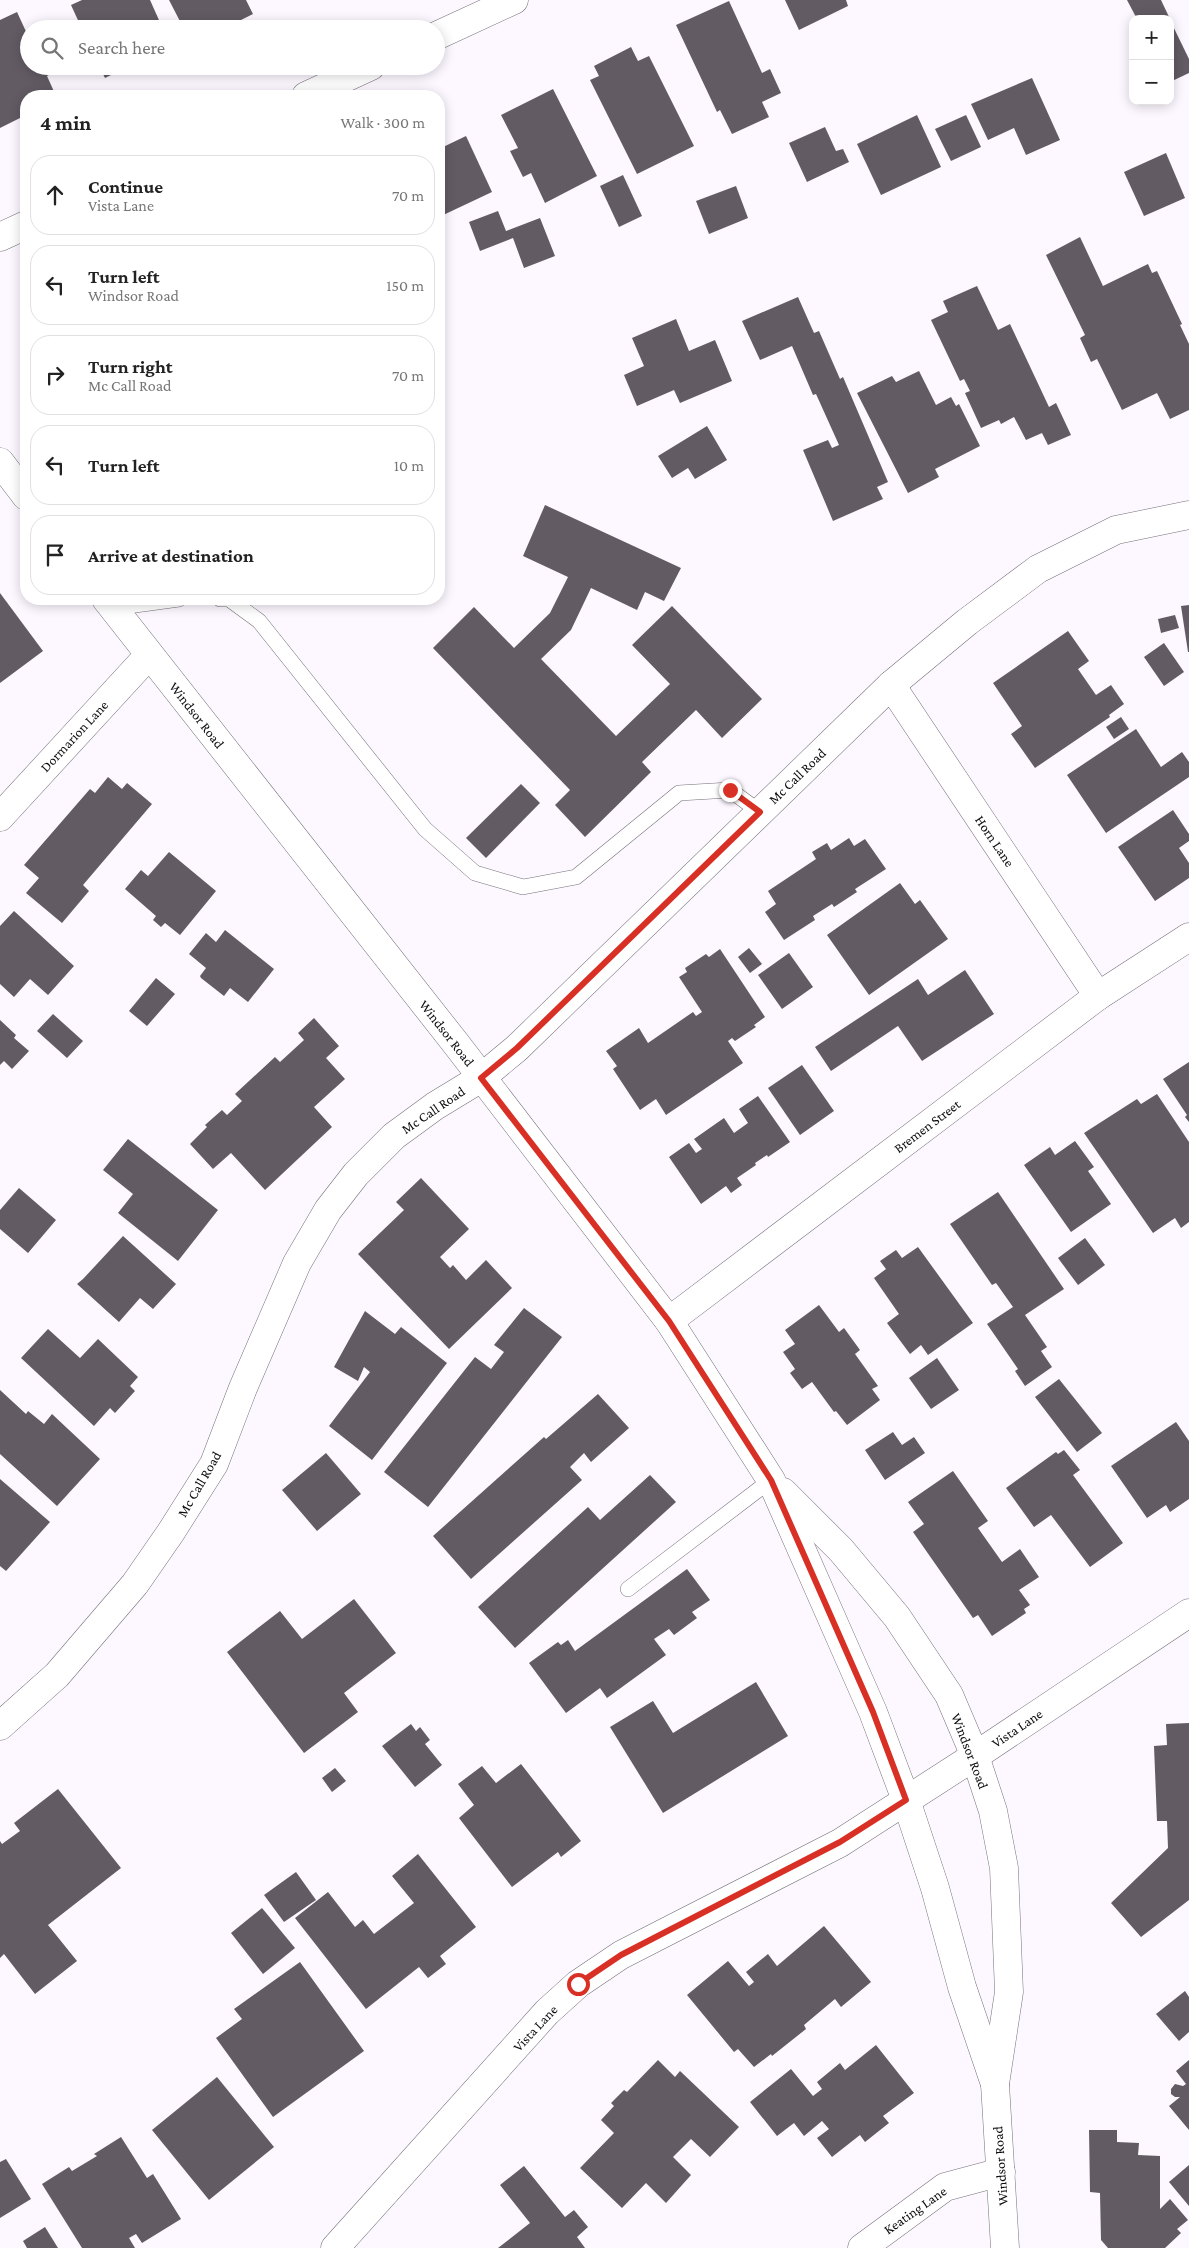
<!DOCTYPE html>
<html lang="en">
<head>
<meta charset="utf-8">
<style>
	body { margin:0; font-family:"Crimson Pro",serif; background:#f6f6f6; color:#222 }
	.controls { position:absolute; right:15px; top:15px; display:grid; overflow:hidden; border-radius:10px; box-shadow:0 2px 12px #0003 }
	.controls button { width:45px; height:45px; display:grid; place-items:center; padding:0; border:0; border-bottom:1px solid #e0e0e0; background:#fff; color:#222; font:25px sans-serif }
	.stop { position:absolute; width:15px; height:15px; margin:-11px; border:4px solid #d93025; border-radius:50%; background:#fff }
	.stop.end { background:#d93025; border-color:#fff; box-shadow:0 1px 5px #0008 }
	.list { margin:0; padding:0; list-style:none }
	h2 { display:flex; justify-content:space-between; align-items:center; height:65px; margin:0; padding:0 20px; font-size:21px }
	h2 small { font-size:16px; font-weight:400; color:#767676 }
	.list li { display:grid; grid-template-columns:32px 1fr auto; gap:15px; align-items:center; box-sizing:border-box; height:80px; margin:0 10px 10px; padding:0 10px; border:1px solid #e0e0e0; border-radius:20px }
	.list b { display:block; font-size:19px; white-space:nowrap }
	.list p { margin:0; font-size:16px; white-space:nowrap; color:#767676 }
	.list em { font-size:16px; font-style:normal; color:#767676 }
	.icon { flex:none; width:28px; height:28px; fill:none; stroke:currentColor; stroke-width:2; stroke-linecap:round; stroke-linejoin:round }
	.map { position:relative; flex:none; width:1189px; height:2248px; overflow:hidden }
	.search { position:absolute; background:#fff; box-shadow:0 2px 12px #0003; left:20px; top:20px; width:425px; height:55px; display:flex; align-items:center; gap:12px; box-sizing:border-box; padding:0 18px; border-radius:28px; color:#767676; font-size:19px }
	.panel { position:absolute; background:#fff; box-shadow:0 2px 12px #0003; left:20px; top:90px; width:425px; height:515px; border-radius:20px }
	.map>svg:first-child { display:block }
</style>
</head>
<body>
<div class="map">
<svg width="1189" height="2248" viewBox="0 0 1189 2248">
	<rect width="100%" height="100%" fill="#fdf7ff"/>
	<g fill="#625b64">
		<path d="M82,0H150L163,29H82L71,5Z"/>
		<path d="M169,0H246L253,14L223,29H211V27L184,29Z"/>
		<path d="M785,0H846L848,6L799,30Z"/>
		<path d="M1127,0H1161L1170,19H1137Z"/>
		<path d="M729,1L762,73L770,69L781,93L762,102L769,117L732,134L720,110L717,112L676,25Z"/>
		<path d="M17,12L29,38V66H49L52,73L47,76L56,96H26V115L0,128V20Z"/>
		<path d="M1170,20L1189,59V73L1170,82Z"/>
		<path d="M631,47L638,61L649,56L694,146L637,174L590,80L599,76L594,66Z"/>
		<path d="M99,66H129L105,78Z"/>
		<path d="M1032,78L1060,140L1026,155L1014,128L988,140L971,104Z"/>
		<path d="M553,89L597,176L545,203L531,173L523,177L510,151L518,148L501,115Z"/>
		<path d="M917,115L941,167L881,195L857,144Z"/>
		<path d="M966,115L981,147L951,161L935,129Z"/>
		<path d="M825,127L836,151L843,149L849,162L807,182L789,143Z"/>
		<path d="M466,136L492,192L439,217V149Z"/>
		<path d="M1166,153L1185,198L1144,216L1124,172Z"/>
		<path d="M623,175L642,216L619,227L600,186Z"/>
		<path d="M736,186L748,218L709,234L696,201Z"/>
		<path d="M498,211L506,231L540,218L555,256L524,268L513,238L480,251L469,222Z"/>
		<path d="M1080,237L1103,286L1148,264L1152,273L1157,271L1182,324L1180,325L1189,344V410L1170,419L1157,393L1122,410L1097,359L1091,362L1080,338L1085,335L1046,255Z"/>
		<path d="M977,286L998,330L1010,324L1049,407L1056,403L1071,435L1048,445L1042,433L1026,440L1014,417L1001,424L999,420L981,428L965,393L970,391L964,379L960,381L931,320L948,312L943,301Z"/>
		<path d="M798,297L814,333L819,331L840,379L843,377L888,482L877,487L883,499L833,521L803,450L828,440L832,448L839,445L816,394L813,395L792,346L760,360L742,321Z"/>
		<path d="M676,319L689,351L715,340L732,381L680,403L674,390L637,406L624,375L644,366L632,338Z"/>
		<path d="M919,371L936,405L951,397L956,406L959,404L980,446L935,469L939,477L908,493L857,393L892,376L896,382Z"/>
		<path d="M707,426L727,460L695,479L688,468L672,478L658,456Z"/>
		<path d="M545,505L681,568L664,601L645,592L637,610L591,588L571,630L541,659L616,736L670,684L632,645L672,606L762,699L722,738L696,710L642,762L651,772L585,837L555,805L570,790L433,648L474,607L514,648L550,613L568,577L523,556Z"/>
		<path d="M0,593L43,651L0,683Z"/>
		<path d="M1189,605V652H1188L1181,606Z"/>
		<path d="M1175,615L1179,628L1161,633L1158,619Z"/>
		<path d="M1068,631L1089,661L1078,669L1096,695L1111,685L1124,704L1109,715L1110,717L1035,768L1011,734L1022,726L993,683Z"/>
		<path d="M1164,643L1184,672L1164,686L1144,657Z"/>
		<path d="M1121,717L1129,729L1114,739L1106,727Z"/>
		<path d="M1136,729L1161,767L1182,752L1189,762V777L1106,833L1067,775Z"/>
		<path d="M108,777L122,789L127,783L152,804L83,885L89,891L62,923L26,893L39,878L24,865L90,789L95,793Z"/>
		<path d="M521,784L540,803L486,858L466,838Z"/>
		<path d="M1173,810L1189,834V841L1179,848L1189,863V878L1155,901L1118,847Z"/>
		<path d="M849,838L854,846L865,839L886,869L855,889L857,892L834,907L832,904L813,916L815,920L784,940L765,912L776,904L768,891L816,859L812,852L827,843L831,850Z"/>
		<path d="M169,852L216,891L180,935L165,923L161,927L153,920L156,916L125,889L141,870L148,876Z"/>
		<path d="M900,883L915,904L920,900L948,939L869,995L827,935Z"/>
		<path d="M14,911L74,966L48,995L30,979L14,997L0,984V926Z"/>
		<path d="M225,930L274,969L248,1002L230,988L224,996L201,978L200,976L206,968L189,954L206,933L216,942Z"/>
		<path d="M749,948L762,964L750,973L738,957Z"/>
		<path d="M720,949L765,1017L754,1025L756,1027L735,1041L732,1038L728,1041L743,1063L666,1115L656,1099L640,1110L613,1069L617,1066L606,1051L639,1028L648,1043L693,1012L696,1016L702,1012L679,977L687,972L685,968L706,954L709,957Z"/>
		<path d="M789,953L813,987L782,1009L758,975Z"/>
		<path d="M965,970L994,1014L922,1061L898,1026L831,1071L815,1047L918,979L928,995Z"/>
		<path d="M156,978L175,994L147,1026L129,1011Z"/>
		<path d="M53,1014L83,1041L67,1058L37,1031Z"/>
		<path d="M314,1018L339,1046L326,1058L345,1079L314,1107L332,1127L265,1190L231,1153L213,1169L190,1144L207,1127L205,1125L222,1110L227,1115L242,1101L235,1094L275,1057L280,1062L304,1040L298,1033Z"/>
		<path d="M0,1020L16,1035L14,1038L29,1051L12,1069L4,1061L0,1065Z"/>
		<path d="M1189,1062V1122L1185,1117L1187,1115L1163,1079Z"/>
		<path d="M802,1065L834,1111L800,1135L768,1088Z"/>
		<path d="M1157,1094L1189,1142V1222L1181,1228L1175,1218L1153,1233L1084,1133L1137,1099L1141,1104Z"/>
		<path d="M758,1096L790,1142L768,1157L767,1155L755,1163L756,1165L737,1178L742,1185L731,1193L726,1186L701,1204L669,1157L689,1143L696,1153L702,1149L694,1139L724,1118L734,1133L748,1123L739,1109Z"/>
		<path d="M128,1139L218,1210L178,1261L118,1213L133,1194L103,1170Z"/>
		<path d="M1075,1141L1094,1167L1088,1171L1111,1204L1071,1232L1024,1165L1050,1147L1055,1155Z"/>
		<path d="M421,1178L469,1229L440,1257L450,1268L453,1265L466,1280L486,1260L512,1288L449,1349L358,1254L404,1210L396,1202Z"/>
		<path d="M19,1188L56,1220L28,1253L0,1229V1210Z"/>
		<path d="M998,1192L1064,1289L1025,1315L1047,1347L1041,1351L1052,1367L1025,1386L1015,1371L1018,1369L987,1324L1013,1307L996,1283L992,1285L950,1224Z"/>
		<path d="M123,1236L176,1284L153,1309L140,1298L119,1322L77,1284L83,1279Z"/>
		<path d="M1085,1238L1105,1265L1078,1285L1058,1258Z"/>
		<path d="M918,1247L973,1323L928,1355L921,1345L910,1354L887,1323L899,1314L874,1278L886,1269L880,1261L896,1250L902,1258Z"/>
		<path d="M819,1305L839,1332L844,1328L860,1350L855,1354L878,1386L872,1389L880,1400L847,1425L836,1411L834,1412L812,1382L802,1389L790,1373L795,1369L783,1352L795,1344L785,1330Z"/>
		<path d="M524,1308L562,1337L428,1507L384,1472L475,1357L491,1369L504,1352L494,1345Z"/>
		<path d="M365,1311L395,1334L401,1327L447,1363L372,1460L329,1426L370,1372L364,1367L358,1381L334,1367Z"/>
		<path d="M48,1329L80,1358L98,1339L138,1377L130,1386L135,1391L115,1413L110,1408L94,1426L21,1358Z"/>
		<path d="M937,1358L959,1390L931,1409L909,1378Z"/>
		<path d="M1059,1379L1102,1433L1077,1452L1035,1397Z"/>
		<path d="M0,1390L26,1414L28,1411L44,1424L52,1414L100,1459L57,1506L0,1454Z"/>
		<path d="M598,1394L629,1428L591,1462L584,1453L570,1467L582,1480L471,1579L433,1536L544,1437L546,1439Z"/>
		<path d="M1176,1422L1189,1441V1499L1170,1512L1166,1505L1147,1518L1111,1466Z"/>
		<path d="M893,1432L902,1445L914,1437L925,1453L885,1480L865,1450Z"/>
		<path d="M1064,1450L1080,1470L1073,1475L1123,1543L1090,1567L1051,1515L1034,1527L1006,1488L1056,1452L1058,1454Z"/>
		<path d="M326,1453L361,1494L317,1531L282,1490Z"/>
		<path d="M953,1471L988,1521L978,1528L1002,1562L1020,1549L1039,1577L1019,1590L1030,1605L1024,1609L1026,1613L992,1636L978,1615L973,1618L913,1532L924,1524L908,1502Z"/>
		<path d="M650,1475L676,1502L515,1648L478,1607L588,1507L600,1520Z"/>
		<path d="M0,1479L50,1522L6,1571L0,1566Z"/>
		<path d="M687,1569L710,1600L692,1612L697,1618L674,1635L669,1629L654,1639L666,1655L607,1698L600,1688L566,1713L529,1663L558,1642L561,1645L568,1640L575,1651Z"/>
		<path d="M354,1599L396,1653L344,1693L358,1712L304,1753L227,1652L280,1611L302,1639Z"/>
		<path d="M756,1682L788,1736L663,1813L610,1727L653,1701L673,1733Z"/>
		<path d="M1189,1723V1900L1141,1937L1111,1903L1168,1848L1167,1821H1157L1154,1746L1167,1745L1166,1724Z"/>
		<path d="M411,1724L416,1731L420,1727L430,1740L425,1744L442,1765L415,1787L382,1746Z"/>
		<path d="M521,1764L581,1841L561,1857L558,1852L512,1887L459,1818L474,1805L458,1784L482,1766L496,1783Z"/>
		<path d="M335,1768L346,1781L332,1792L322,1778Z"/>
		<path d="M58,1789L121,1868L48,1925L77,1961L35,1994L4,1954L0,1958V1841L2,1844L20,1831L14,1823Z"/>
		<path d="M418,1854L476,1927L440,1956L446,1964L428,1978L419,1967L366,2009L295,1918L328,1892L355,1927L363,1920L374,1934L414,1903L392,1876Z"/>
		<path d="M296,1872L316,1900L284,1922L264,1895Z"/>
		<path d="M262,1908L295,1948L263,1974L231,1933Z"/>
		<path d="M824,1926L871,1982L841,2007L835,1999L804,2025L806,2029L772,2056L771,2054L754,2067L738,2049L734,2052L687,1995L728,1961L749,1986L754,1982L746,1972L768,1954L777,1966Z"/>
		<path d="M300,1962L364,2051L273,2117L216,2038L242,2019L234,2009Z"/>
		<path d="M1185,1991L1189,1997V2032L1179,2041L1156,2014Z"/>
		<path d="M876,2045L914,2093L883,2116L889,2123L865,2142L860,2135L832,2157L817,2138L829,2129L822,2121L804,2136L794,2123L777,2136L750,2102L791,2069L813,2096L822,2089L817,2082L840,2063L845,2070Z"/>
		<path d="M658,2060L675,2077L680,2071L739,2127L710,2157L691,2139L673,2157L691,2175L666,2203L646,2183L622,2208L580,2168L614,2133L601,2120L614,2106L611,2103L624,2090L627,2092Z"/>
		<path d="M1189,2060V2130L1169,2106L1180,2097H1175L1171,2094V2089L1175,2084L1183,2086L1186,2084L1176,2071Z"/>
		<path d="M217,2077L274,2147L209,2200L152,2130Z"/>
		<path d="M1089,2130H1117V2142L1139,2143L1138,2155L1160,2156V2209L1170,2199L1188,2220L1177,2229L1181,2233L1165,2248H1108L1101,2240L1100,2193L1090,2192Z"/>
		<path d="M121,2137L147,2178L153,2174L181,2219L142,2243L136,2234L129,2238L135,2248H82L42,2184L69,2167L72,2171L97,2156L94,2154Z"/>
		<path d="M6,2159L31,2199L0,2218V2162Z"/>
		<path d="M1189,2165V2206L1169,2182Z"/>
		<path d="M524,2166L565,2217L574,2210L588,2227L577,2237L585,2248H498L530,2223L500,2185Z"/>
		<path d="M45,2227L58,2248H27L23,2241Z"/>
	</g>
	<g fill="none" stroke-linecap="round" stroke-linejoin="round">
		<defs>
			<g id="lane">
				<path d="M220,599H229L259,621L425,829L475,873L523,887L576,877L679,793L730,790L760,812"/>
				<path d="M113,608L179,599"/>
				<path d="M628,1589L771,1480"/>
			</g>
			<g id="street">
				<path d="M436,36L514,0"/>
				<path d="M306,96L371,66"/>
				<path d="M0,237L26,225"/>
				<path d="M891,685L1098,996"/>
				<path d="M0,817L149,655"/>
				<path d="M669,1321L1098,996L1189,937"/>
				<path d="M0,1726L57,1675L135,1584L171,1532L214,1464L243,1388L297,1263L328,1210L356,1174L394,1136L435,1106L481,1078L517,1048L891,685L967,622L1038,569L1116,530L1189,515"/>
				<path d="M335,2248L547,2012L578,1984L621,1955L840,1843L975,1756L1189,1613"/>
				<path d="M862,2248L945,2187L1001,2172"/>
			</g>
			<g id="secondary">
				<path d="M0,462L26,496"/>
				<path d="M106,599L457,1045L669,1321L771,1480L873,1712L906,1800L935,1888L962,1987L995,2084"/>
				<path d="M783,1492L841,1550L897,1617L949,1695L975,1756L993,1811L1004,1868L1009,1992L995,2084L1005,2248"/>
			</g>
		</defs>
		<use href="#lane" stroke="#777179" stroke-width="16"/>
		<use href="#street" stroke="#777179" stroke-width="29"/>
		<use href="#secondary" stroke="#777179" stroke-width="29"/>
		<use href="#lane" stroke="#fff" stroke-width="15"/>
		<use href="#street" stroke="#fff" stroke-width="28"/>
		<use href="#secondary" stroke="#fff" stroke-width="28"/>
	</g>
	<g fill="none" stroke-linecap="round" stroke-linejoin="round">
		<path stroke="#d93025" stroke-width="6" d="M578,1984L621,1955L840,1842L906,1800L873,1712L771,1480L669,1321L481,1078L517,1048L760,812L730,790"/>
	</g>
	<g text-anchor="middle" stroke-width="5" stroke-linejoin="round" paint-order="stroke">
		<g font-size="14" fill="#0d0b0e" stroke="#fff">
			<text transform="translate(197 715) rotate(52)" y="5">Windsor Road</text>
			<text transform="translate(74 736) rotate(-47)" y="5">Dormarion Lane</text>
			<text transform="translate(797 776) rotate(-44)" y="5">Mc Call Road</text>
			<text transform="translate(995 841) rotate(56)" y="5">Horn Lane</text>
			<text transform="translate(447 1033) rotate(52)" y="5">Windsor Road</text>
			<text transform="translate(433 1110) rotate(-34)" y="5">Mc Call Road</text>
			<text transform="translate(927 1126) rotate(-37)" y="5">Bremen Street</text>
			<text transform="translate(199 1484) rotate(-60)" y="5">Mc Call Road</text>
			<text transform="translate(1017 1728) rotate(-34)" y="5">Vista Lane</text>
			<text transform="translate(970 1751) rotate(69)" y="5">Windsor Road</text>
			<text transform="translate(535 2028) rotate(-47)" y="5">Vista Lane</text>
			<text transform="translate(1000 2166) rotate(-94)" y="5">Windsor Road</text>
			<text transform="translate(915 2210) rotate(-35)" y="5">Keating Lane</text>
		</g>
	</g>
</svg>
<div class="controls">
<button>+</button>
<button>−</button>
</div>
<div class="stop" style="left:578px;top:1984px"></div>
<div class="stop end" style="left:730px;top:790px"></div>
<div class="search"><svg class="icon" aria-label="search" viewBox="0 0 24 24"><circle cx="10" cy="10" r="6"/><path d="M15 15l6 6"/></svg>Search here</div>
<section class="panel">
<h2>4 min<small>Walk · 300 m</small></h2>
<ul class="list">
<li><svg class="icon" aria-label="ahead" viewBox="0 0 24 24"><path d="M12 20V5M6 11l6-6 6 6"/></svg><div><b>Continue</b><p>Vista Lane</p></div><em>70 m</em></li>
<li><svg class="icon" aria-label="left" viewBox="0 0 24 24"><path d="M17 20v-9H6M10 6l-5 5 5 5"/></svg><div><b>Turn left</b><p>Windsor Road</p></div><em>150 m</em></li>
<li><svg class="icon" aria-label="right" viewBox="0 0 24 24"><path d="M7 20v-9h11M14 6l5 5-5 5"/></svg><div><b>Turn right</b><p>Mc Call Road</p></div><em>70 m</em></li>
<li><svg class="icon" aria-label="left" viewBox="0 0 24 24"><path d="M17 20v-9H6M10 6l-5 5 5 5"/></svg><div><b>Turn left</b></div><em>10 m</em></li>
<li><svg class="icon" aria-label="arrive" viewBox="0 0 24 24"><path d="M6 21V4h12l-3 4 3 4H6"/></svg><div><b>Arrive at destination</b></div></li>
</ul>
</section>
</div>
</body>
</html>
